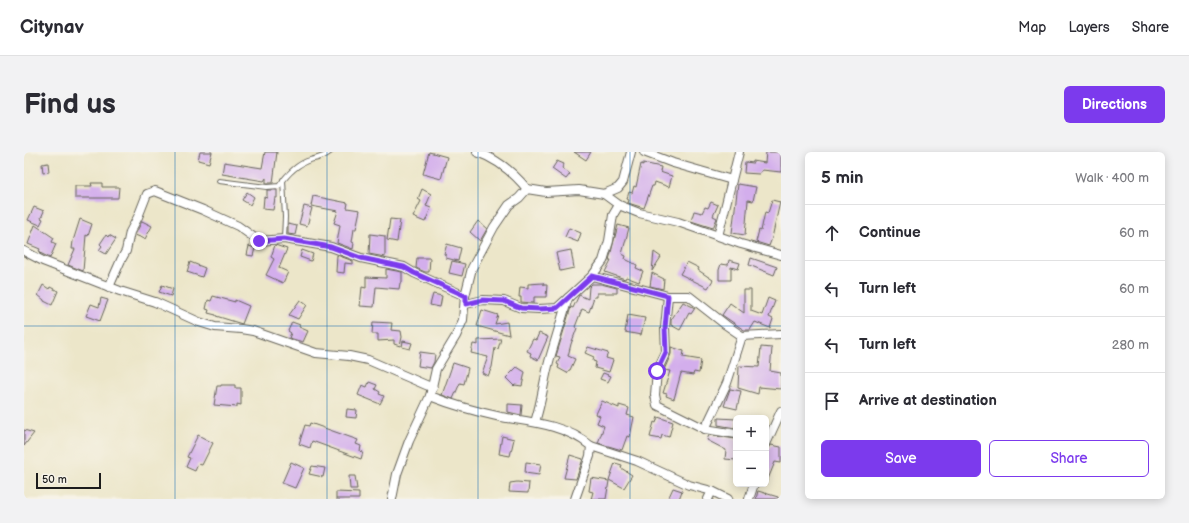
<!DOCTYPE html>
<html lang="en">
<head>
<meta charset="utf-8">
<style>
	body { margin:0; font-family:"Balsamiq Sans",sans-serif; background:#f2f2f3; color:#2b2b33 }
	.controls { position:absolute; right:12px; bottom:12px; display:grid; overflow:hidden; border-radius:6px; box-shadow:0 2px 10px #0003 }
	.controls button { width:36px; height:36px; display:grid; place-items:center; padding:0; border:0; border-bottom:1px solid #e1e1e2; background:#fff; color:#2b2b33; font:20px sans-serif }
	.scale { position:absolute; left:12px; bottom:10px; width:65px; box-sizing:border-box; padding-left:4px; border:2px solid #1c1c1c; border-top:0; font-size:11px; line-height:14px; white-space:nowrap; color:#1c1c1c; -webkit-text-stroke:3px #f7f3e8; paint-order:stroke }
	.stop { position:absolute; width:12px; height:12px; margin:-9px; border:3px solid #7c3aed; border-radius:50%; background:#fff }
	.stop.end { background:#7c3aed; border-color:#fff; box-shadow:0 1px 4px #0008 }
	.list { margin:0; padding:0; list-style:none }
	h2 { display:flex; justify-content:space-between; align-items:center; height:52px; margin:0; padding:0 16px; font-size:17px }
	h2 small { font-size:13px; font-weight:400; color:#7c7c81 }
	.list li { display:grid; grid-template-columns:26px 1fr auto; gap:12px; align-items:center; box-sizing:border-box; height:56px; padding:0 16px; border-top:1px solid #e1e1e2 }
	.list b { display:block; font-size:15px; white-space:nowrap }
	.list em { font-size:13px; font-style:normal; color:#7c7c81 }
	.actions { display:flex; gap:8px; padding:12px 16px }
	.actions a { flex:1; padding:9px 0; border:1px solid #7c3aed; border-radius:6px; text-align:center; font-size:14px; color:#7c3aed }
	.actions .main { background:#7c3aed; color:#fff }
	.icon { flex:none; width:22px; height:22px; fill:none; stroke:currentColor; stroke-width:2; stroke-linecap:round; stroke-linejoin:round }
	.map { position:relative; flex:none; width:757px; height:347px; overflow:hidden; border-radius:6px }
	header { display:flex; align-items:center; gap:24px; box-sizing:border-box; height:56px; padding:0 20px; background:#fff; border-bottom:1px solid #e1e1e2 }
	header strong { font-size:19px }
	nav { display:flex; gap:22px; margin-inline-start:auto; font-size:14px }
	.intro { display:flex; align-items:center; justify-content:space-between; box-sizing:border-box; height:96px; padding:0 24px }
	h1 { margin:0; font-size:28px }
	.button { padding:10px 18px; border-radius:6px; background:#7c3aed; color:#fff; font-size:14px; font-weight:700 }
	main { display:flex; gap:24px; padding:0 24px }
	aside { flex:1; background:#fff; border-radius:6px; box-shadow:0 2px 10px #0003 }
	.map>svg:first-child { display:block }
</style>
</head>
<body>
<header>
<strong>Citynav</strong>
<nav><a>Map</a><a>Layers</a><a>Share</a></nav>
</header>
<div class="intro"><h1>Find us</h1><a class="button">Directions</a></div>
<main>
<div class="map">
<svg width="757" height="347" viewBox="0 0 757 347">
	<rect width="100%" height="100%" fill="#f7f3e8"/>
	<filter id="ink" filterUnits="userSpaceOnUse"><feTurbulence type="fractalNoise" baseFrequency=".025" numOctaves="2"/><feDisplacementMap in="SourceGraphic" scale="8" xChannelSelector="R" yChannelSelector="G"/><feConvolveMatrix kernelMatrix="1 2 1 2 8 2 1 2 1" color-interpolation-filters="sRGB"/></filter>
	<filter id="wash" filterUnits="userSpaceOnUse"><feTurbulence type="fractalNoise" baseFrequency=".012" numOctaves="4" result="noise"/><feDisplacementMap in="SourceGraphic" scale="16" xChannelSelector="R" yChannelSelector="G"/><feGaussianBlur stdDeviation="0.9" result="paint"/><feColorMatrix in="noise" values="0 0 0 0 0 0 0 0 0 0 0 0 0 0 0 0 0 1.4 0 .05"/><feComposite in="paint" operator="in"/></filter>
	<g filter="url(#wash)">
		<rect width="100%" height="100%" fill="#ece6c9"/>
		<g id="blocks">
			<g fill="#d3aeec">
				<path d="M176,0H188L185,11L174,8Z"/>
				<path d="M241,0H253L249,31H242V26L240,29L198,22L200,10L238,16Z"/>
				<path d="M405,0L423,5L417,27L399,22Z"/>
				<path d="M550,0H567L562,8Z"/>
				<path d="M742,0H757V20L738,18L735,22L720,21L721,10L729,11V9L741,11Z"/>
				<path d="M533,9L540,12L538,16L546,22L542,27L528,17Z"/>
				<path d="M24,11L25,20L19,21L18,12Z"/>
				<path d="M619,11L637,15L636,20L648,24L645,35L631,30L630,34H628L620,56L604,51L605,48L603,47L605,40L608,41L610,34L612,35L617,12L619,13Z"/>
				<path d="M67,31H78V35H95L94,46H51V34H68Z"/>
				<path d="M714,32L732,35L729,49L724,48L721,83L708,81Z"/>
				<path d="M398,37L407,42L402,54L407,56L401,70L389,65L397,49L394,47Z"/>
				<path d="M243,38H253V46H251L249,58L239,57L240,45L243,46Z"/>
				<path d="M223,40L230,45L226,53L218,48Z"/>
				<path d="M289,44L324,51L323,56L336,58L332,77H330L328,90L330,91L329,97L313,91L316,73L310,71L314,59L287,54Z"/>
				<path d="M748,48L756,50L748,86L745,94L732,90L735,78L737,79L741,60L744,61Z"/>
				<path d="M687,50L694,53L689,64L693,66L689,76L667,69L670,59L678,61L681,55L684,56Z"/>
				<path d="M280,54L288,56L283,74L275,72Z"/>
				<path d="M10,55L20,59L17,66L19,67L16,73L4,68Z"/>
				<path d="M56,67L68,72L64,84L62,83L59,119L44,113L51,97H48L49,89Z"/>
				<path d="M366,67L376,68L373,90L363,88Z"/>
				<path d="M118,69L128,74L121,87L111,83Z"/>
				<path d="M454,69L463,77L456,89L446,80Z"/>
				<path d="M264,72L273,74L271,83L264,82Z"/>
				<path d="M11,73L30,86L28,90L32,92L26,106L16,101L17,100L15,99L16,97L4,92Z"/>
				<path d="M594,73L605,76L598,102L602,104L601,107L613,113L612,116L619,119L615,130L602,125L601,127L581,120L587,108H585Z"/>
				<path d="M545,76L557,81L554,90L541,85Z"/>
				<path d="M346,82L361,84V105L345,102Z"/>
				<path d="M82,83L84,85L85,83L92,87L82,102L75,98L78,94L76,92Z"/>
				<path d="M423,92L437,96L434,109L422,106V103L420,102Z"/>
				<path d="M251,93L263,97L255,116L264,120L259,131L242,123L250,107L247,105Z"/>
				<path d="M225,94L231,96L229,104L223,103Z"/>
				<path d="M278,98L289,102L287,109L276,105Z"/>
				<path d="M547,98L550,116L536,119L532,101Z"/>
				<path d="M630,100L637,105L628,119Z"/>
				<path d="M313,103L329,109V112L321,111L320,121L312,120Z"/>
				<path d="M393,106H406L405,120H401L392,116Z"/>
				<path d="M727,106L753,115L750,123L725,113Z"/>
				<path d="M705,108L716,111L714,117L707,115V128H695V118L697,112L704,113Z"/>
				<path d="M428,109L441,112L438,124L425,121Z"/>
				<path d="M166,110L181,116L178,125L163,120Z"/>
				<path d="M663,110L675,116L674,118L689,128L684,136L656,122Z"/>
				<path d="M362,117L378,120V130L376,131L375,137L352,135L350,155L336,154L338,135L342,136V125L362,126Z"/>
				<path d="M628,121L640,127L639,137L626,134Z"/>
				<path d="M519,131L520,133H523L522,145H510V151L497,150V145H495L496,135L504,136V132Z"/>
				<path d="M568,132H577L593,136V141H573V145H570L565,160L558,157L551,175L553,176L547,192L544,204L551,207L546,218H545L543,221L534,216L535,213L533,212L536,205L532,204L547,155L549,156L555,143L564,147L565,135Z"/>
				<path d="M19,133L25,137L26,135L34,139L28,153L20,149V148L14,143Z"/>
				<path d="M138,133L149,137L147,144L135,140Z"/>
				<path d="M720,138H727V159L738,163L744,146L751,149L745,165L749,167L746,176L731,170L726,178H720L698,163L706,151L720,161Z"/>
				<path d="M409,142L418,144L416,155L406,153Z"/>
				<path d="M189,144L211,150V148L225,154L218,172L192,164V163L184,161L185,158L182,157L184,148L187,149Z"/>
				<path d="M77,146L84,148L76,169L62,164L67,152L75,155Z"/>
				<path d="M276,148L283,153L274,167L265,163Z"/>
				<path d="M659,150L671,156L667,162L665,161L656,178L647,173V168Z"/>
				<path d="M458,158L474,163L471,172L483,170L485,183L453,174Z"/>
				<path d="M604,163L621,166L617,183L601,180Z"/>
				<path d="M268,170L276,173L275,175L284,179L279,190L265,186L267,181L264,179Z"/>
				<path d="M349,170L368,171L367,178L377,179L378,185L376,194L370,192V188L354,189V182H348Z"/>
				<path d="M515,181L524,185L514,208L506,204L507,201L503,199L509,187L512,188Z"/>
				<path d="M477,187L474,197L471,196L468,215L464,224L458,221L464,205L447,201L449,192L454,193V188Z"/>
				<path d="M379,189L388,191L386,197L378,195Z"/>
				<path d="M564,195L584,201L582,206L589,208L585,220L571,216L572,210L569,209L570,205L561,201Z"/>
				<path d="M647,195L660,199L659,205L677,208L675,221L670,220L669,223L657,221L650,247L642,244L643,242L639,241L646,219L640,218L647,202Z"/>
				<path d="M737,195L748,196L746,219L757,221V237L735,235L734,242L714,236L715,214L735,215Z"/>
				<path d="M396,200L411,202L410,210L407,216L394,214Z"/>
				<path d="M429,211L444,216L440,232L436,231L429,247L418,243Z"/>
				<path d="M493,215L501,220L498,234L491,233L490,234L482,226Z"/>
				<path d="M579,221L587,224L584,230L576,227Z"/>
				<path d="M345,230L353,233L351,237L356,240L355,242L360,244L356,252L334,243L338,233L343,235Z"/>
				<path d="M197,233H211V236H217V253L213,252V255L190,253L193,234H197Z"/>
				<path d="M706,237L717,239L713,257L700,254Z"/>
				<path d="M578,249L595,256V253L605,256L603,263L610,265L606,285L603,284L598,298L574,291L580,274L573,271L576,264L572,262Z"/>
				<path d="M484,252L498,253L497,263L484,260Z"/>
				<path d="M323,257L333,258L332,266L322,265Z"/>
				<path d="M634,265L649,270L645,285L638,283L637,287L626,285L630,270L632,271Z"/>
				<path d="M694,266L712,267L711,276L694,273Z"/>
				<path d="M286,271L334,288L332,292L337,294L336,299L339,300L337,307L288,289L286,296L275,292L281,273L285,274Z"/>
				<path d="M0,278L10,281L0,294Z"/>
				<path d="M174,283L189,291L178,313L174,312L171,319L162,315L166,306L163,305Z"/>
				<path d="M685,283L712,287V308L701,307L702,298L683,288Z"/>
				<path d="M478,284L490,287L486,304L475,302Z"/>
				<path d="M747,293L757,295V311L751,310L742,332V297L745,296Z"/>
				<path d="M546,303L559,307L552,327L540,326Z"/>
				<path d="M267,310L280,316L271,336L258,331Z"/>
				<path d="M502,310L517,312L515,323L501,321Z"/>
				<path d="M591,311L598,313L597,316L608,323L600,336L585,328Z"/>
				<path d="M288,314L301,316L299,325L285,322Z"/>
				<path d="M325,324H331L333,337H326Z"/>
				<path d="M567,326L585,329L582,347H567L569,340L565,339Z"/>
				<path d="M493,330L505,331L504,341L485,340L486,331Z"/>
				<path d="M649,336L658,339L655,347H644Z"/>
				<path d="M734,339L754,345V347H732Z"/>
				<path d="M312,340L335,341V347H312Z"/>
			</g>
		</g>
	</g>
	<g filter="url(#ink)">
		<use href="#blocks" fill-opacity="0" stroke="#656359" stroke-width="1"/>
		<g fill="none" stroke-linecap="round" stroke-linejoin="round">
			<defs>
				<g id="service">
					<path d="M259,28L261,65L260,87"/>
					<path d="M195,29L243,35L255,34C262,24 273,12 286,8C295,5 297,7 306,0"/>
				</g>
				<g id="minor">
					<path d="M453,0C473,7 490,21 503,37"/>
					<path d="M620,0L649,11L708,28"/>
					<path d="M580,42L595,53L615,61L654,70L717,92L757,103"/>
					<path d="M694,84L715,0"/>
					<path d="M0,99L19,109L96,139L131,150L175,170L191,175L217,177L229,179L292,201L325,204L344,208L409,236"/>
					<path d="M568,124L644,144H665L702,173L718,184L757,182"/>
					<path d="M85,135L97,108L102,99L106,80L114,65L123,42L131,39L179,58L214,74L235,89L260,87L307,95L337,106L380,115L390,121L441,144"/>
					<path d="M644,144L641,176L642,200L633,219L631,243L633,253L681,277L712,282"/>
					<path d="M442,152L459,148L480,149L497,156L515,157L533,156L568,124L579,109L585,89L589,63L595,53"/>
					<path d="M406,244C429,253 454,260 477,265C508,270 542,273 567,294L566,304L551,347"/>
					<path d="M511,270C518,249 520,227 526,206C532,186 538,166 544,146"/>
					<path d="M681,277L703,231L718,184"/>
					<path d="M742,292L757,259"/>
					<path d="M567,294L613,309L665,333L688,339L704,347"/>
					<path d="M368,347L373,322L385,289L406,244L412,217L432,184L439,168L441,144L448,116L470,75L485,53L495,46L503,37L522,40L555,38L580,42L594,36L599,30L607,0"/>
					<path d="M684,347L688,339"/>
					<path d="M725,347L730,332"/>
				</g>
			</defs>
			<use href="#service" stroke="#656359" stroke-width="6"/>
			<use href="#minor" stroke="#656359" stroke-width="10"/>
			<use href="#service" stroke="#fff" stroke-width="4"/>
			<use href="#minor" stroke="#fff" stroke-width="8"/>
		</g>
	</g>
	<g fill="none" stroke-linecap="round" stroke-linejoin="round" filter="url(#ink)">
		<path stroke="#7c3aed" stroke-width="5" d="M235,89L260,87L307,95L337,106L380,115L390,121L442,144V152L459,148L480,149L497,156L515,157L533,156L568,124L644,144L641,176L642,200L633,219"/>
	</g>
	<path fill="none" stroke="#1f6fb2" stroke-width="1" stroke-opacity="0.55" d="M151,0V347M303,0V347M454,0V347M606,0V347M0,174H757"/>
</svg>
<div class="controls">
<button>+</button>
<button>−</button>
</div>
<div class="scale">50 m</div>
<div class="stop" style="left:633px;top:219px"></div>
<div class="stop end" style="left:235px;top:89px"></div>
</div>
<aside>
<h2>5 min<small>Walk · 400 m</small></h2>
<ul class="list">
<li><svg class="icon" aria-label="ahead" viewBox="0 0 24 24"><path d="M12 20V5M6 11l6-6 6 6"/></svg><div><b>Continue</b></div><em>60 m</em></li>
<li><svg class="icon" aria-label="left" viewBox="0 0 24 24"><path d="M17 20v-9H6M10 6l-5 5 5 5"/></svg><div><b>Turn left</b></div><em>60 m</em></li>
<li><svg class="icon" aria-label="left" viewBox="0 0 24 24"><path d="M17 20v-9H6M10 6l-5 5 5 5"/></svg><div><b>Turn left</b></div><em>280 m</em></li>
<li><svg class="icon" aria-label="arrive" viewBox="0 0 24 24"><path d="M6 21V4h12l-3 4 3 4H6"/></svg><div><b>Arrive at destination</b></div></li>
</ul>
<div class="actions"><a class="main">Save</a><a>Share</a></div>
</aside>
</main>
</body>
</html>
